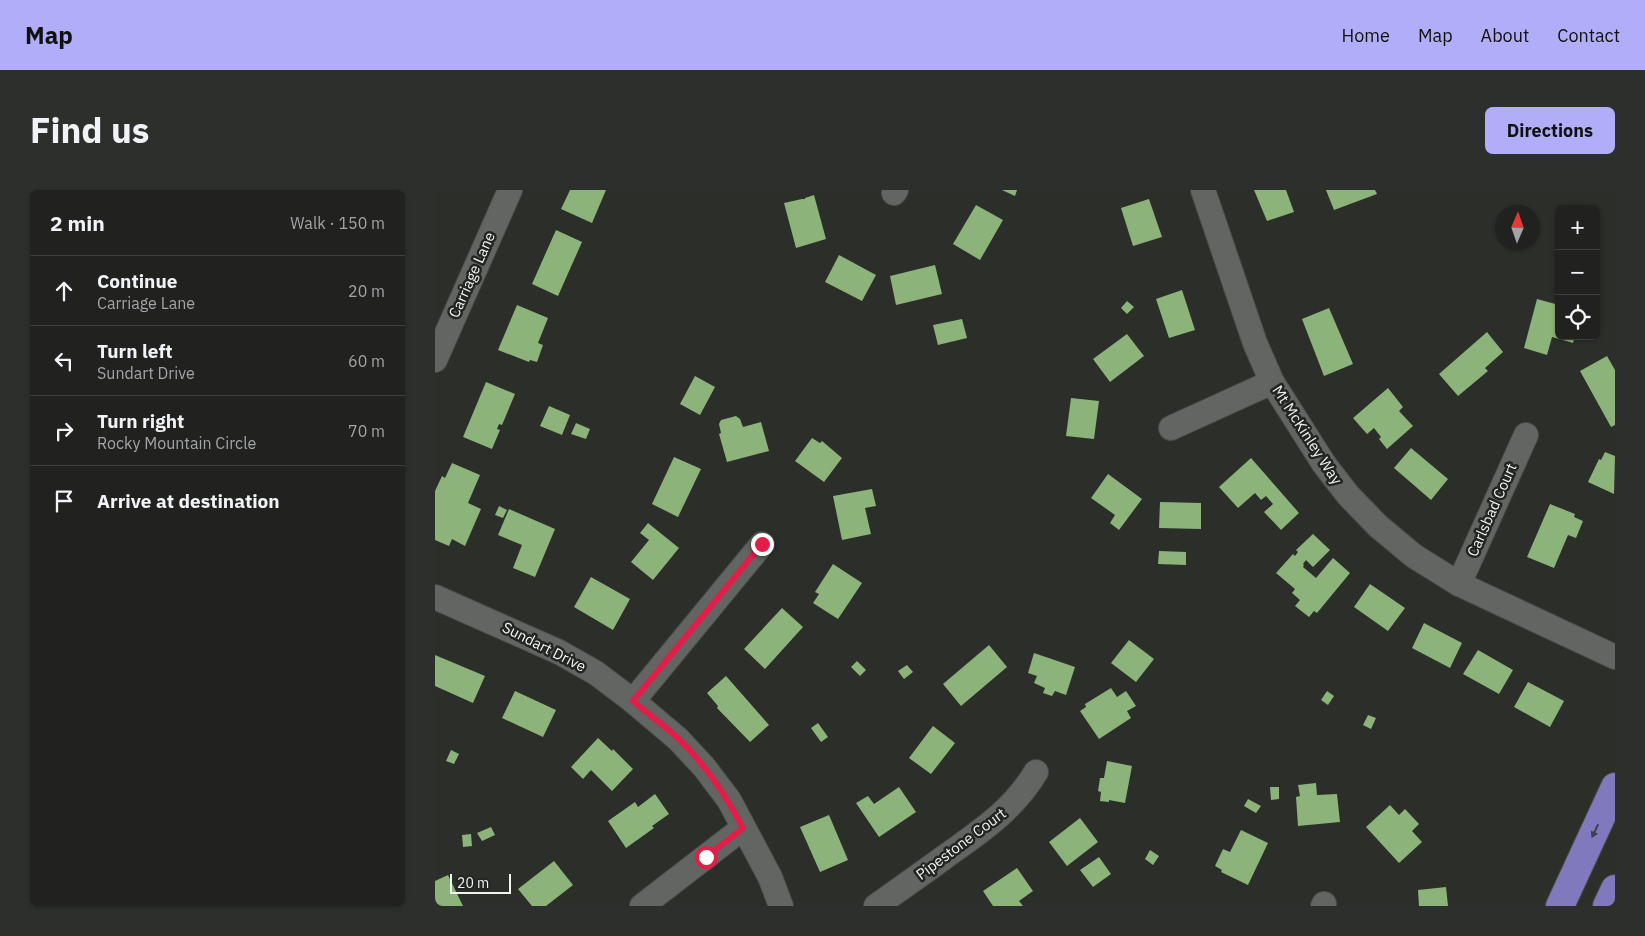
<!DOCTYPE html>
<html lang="en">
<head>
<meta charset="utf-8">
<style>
	body { margin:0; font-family:"IBM Plex Sans",sans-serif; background:#2d2f2d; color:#f1f3f6 }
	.controls { position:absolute; right:15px; top:15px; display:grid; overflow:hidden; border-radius:8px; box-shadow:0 1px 4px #0004 }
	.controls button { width:45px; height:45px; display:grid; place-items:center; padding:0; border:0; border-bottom:1px solid #3e3f3e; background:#212220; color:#f1f3f6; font:25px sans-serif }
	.compass { position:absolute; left:1060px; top:15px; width:45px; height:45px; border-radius:50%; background:#212220; box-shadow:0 1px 4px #0004; rotate:2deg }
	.scale { position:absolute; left:15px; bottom:12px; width:61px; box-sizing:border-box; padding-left:5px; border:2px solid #f1f3f0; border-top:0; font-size:14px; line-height:18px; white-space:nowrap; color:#f1f3f0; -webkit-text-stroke:4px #222521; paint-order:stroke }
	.stop { position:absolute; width:15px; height:15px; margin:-11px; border:4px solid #e11d48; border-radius:50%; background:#fff }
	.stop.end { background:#e11d48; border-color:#fff; box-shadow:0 1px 5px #0008 }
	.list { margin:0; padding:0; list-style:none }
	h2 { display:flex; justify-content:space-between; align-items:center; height:65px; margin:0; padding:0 20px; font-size:21px }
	h2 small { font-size:16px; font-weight:400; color:#a2a4a5 }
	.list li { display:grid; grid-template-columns:32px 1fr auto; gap:15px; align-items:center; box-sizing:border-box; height:70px; padding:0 20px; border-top:1px solid #3e3f3e }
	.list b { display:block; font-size:19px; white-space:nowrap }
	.list p { margin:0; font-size:16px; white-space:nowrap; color:#a2a4a5 }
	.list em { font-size:16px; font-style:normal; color:#a2a4a5 }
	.icon { flex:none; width:28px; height:28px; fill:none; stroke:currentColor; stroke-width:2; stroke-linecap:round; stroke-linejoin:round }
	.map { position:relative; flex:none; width:1180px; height:716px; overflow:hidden; border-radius:8px }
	header { display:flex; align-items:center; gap:30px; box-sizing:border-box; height:70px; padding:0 25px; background:#b2adf9; color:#111 }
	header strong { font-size:24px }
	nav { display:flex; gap:28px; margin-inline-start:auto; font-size:18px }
	.intro { display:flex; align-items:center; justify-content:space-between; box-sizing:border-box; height:120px; padding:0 30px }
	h1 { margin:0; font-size:35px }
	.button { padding:12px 22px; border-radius:8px; background:#b2adf9; color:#111; font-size:18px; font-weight:700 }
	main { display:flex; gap:30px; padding:0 30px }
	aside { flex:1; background:#212220; border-radius:8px; box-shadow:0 1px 4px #0004 }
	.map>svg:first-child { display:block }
</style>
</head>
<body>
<header>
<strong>Map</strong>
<nav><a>Home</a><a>Map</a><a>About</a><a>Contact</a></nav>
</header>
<div class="intro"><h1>Find us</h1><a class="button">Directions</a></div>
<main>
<aside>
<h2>2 min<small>Walk · 150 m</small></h2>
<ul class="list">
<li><svg class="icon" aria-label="ahead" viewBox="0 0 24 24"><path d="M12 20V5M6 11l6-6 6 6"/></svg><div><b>Continue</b><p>Carriage Lane</p></div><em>20 m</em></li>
<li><svg class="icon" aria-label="left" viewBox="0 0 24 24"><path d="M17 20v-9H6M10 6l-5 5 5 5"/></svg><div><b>Turn left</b><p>Sundart Drive</p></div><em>60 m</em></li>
<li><svg class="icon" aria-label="right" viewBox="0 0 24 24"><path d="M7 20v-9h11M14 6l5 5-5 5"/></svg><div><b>Turn right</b><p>Rocky Mountain Circle</p></div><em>70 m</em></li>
<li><svg class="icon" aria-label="arrive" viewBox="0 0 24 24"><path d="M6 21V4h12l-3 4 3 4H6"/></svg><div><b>Arrive at destination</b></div></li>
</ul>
</aside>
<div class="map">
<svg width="1180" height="716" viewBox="0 0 1180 716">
	<rect width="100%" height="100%" fill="#2c2e2a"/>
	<g fill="#8cb379">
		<path d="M135,0H171L157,33L126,19Z"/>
		<path d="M567,0H582L580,6Z"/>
		<path d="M819,0H851L859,22L832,31Z"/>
		<path d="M891,0H940L942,4L899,20Z"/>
		<path d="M379,5L391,49L361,58L349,13L367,9H370V8Z"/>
		<path d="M714,9L727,47L698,56L686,18Z"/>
		<path d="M541,15L568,30L545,70L518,54Z"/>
		<path d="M121,40L147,52L123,106L97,94Z"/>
		<path d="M404,65L441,85L427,111L390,92Z"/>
		<path d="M500,75L507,104L461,115L455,86Z"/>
		<path d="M747,100L760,140L734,148L721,109Z"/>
		<path d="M1102,109L1124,115V146H1140L1138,153L1117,147L1112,165L1089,158Z"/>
		<path d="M692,111L699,117L692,124L686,118Z"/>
		<path d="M82,115L113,128L103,153L108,155L102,172L95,170L94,172L63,160Z"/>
		<path d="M894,118L918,174L889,186L867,129Z"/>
		<path d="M527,129L532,148L503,155L498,135Z"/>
		<path d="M1052,142L1068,162L1050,178L1053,181L1023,206L1004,184Z"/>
		<path d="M692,144L709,166L675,192L658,169Z"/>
		<path d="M1172,166L1180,180V235L1176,237L1145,181Z"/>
		<path d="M260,186L280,197L265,225L245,214Z"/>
		<path d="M51,192L80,204L67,235L64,234L62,239L65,240L57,259L28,247Z"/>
		<path d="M953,198L968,217L964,221L978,236L952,259L944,249L946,247L939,238L932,244L918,228Z"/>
		<path d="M636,208L664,211L659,249L631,246Z"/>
		<path d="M114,216L135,225L127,245L105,236Z"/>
		<path d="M301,226L305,229L308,237L326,232L334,261L292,272L284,244L286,243L284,234L286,230Z"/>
		<path d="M141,233L155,239L151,249L136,244Z"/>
		<path d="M377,248L385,253L387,251L407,268L389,292L360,271Z"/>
		<path d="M976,258L1013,289L996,310L959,278Z"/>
		<path d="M1170,262L1180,266L1179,304L1153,292L1164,269L1166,270Z"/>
		<path d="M239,267L266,279L243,327L217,314Z"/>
		<path d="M816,268L864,323L846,340L829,322L838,314L831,306L826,310L820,303L803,318L784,297Z"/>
		<path d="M17,273L45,285L33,313L46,319L30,356L17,349L14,356L0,350V301L7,286L10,288Z"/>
		<path d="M673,284L707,309L684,340L675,333L680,325L656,308Z"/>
		<path d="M437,299L441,316L430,318L436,344L407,350L398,306Z"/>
		<path d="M725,312L766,313V339L724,338Z"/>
		<path d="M1115,314L1140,324L1139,327L1148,331L1141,348L1133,345L1119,378L1092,367Z"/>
		<path d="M64,316L72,320L68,328L60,325Z"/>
		<path d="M74,319L120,339L100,387L78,378L87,355L63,345Z"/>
		<path d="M213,333L244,358L218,390L196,372L214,350L205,343Z"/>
		<path d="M878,344L895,360L878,377L871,370L868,374L869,375L868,377L881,388L898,368L915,383L882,423L879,421L874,427L860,416L865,410L857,403L860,399L841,383L858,364L860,366L863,362L861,360Z"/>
		<path d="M724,361L751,362V375L723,374Z"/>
		<path d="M398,374L427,393L403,429L378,413L384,404L380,402Z"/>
		<path d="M156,387L195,409L178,440L139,417Z"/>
		<path d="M935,394L970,418L953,441L919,417Z"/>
		<path d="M347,418L368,437L330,479L309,459Z"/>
		<path d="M989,433L1027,453L1015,478L977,458Z"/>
		<path d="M694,450L719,469L701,492L676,473Z"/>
		<path d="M554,455L572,477L526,516L508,494Z"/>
		<path d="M1043,460L1078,480L1064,504L1028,484Z"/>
		<path d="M599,463L640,477L631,505L620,501L617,506L608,503L610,498L599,493L602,486L593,483Z"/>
		<path d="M0,465L50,486L38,513L0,496Z"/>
		<path d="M422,471L431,480L425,486L416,477Z"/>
		<path d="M472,475L478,482L469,489L463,481Z"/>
		<path d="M291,486L334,535L315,552L282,518L283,516L272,503Z"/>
		<path d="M1093,492L1129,511L1115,537L1079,517Z"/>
		<path d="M676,498L682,507L691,501L701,516L692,521L696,528L664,549L645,521L651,517L650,514Z"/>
		<path d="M80,501L121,520L108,547L67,528Z"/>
		<path d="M892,501L899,506L893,515L886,510Z"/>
		<path d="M933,525L941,528L936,539L928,535Z"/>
		<path d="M383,533L393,547L386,552L376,538Z"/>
		<path d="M498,536L520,553L496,584L474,568Z"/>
		<path d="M163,548L177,561L178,559L198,579L177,601L156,580L148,589L136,577Z"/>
		<path d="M16,560L24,564L19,574L11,571Z"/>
		<path d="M672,571L697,576L690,613L674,610V612L665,611L666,602L663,601L665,588H669Z"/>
		<path d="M881,593L882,605L902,604L905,632L863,636L861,607L865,606L863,595Z"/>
		<path d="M464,597L481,622L444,647L421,613L433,606L439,614Z"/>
		<path d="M835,597H844V609L836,610Z"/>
		<path d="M220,604L234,624L217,636L219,638L191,658L173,631L200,612L203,617Z"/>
		<path d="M813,609L826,616L821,623L809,616Z"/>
		<path d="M955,615L964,625L970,619L984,634L977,641L987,652L964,673L931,637Z"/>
		<path d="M394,625L413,670L385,682L365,637Z"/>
		<path d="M645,628L663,652L632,676L614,652Z"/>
		<path d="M56,637L60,645L47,651L42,643Z"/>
		<path d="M806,640L833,653L813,695L786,682L787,680L780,676L788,659L795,662Z"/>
		<path d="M36,644L37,656L28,657L27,645Z"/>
		<path d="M715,660L724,666L718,675L710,669Z"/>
		<path d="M664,667L676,684L658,697L645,680Z"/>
		<path d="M119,671L138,695L111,716H97L83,699Z"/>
		<path d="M582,678L598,701L584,711L588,716H558L548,701Z"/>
		<path d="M13,685L28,716H0V691Z"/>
		<path d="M1011,697L1013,716H984L983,700Z"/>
	</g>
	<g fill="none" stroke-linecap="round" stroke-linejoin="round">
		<defs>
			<g id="street">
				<path d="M768,0L820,153L837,192L889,274L913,305L943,336L979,366L1024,394L1180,467"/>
				<path d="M459,3L461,0"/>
				<path d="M0,170L75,0"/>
				<path d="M736,238L837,192"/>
				<path d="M1024,394L1091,245"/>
				<path d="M0,407L124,462L161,483L198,511L243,549L269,577L294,610L335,687L346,716"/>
				<path d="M198,511L327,354"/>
				<path d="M207,716L308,638"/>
				<path d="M441,716C465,699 488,683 511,666C546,641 578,620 601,582"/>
				<path d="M888,716L889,714"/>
			</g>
			<g id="primary">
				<path d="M1125,716L1180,597"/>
				<path d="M1172,716L1180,699"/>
			</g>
		</defs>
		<use href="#street" stroke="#494c48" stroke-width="26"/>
		<use href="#primary" stroke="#494c48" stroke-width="30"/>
		<use href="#street" stroke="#626561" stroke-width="24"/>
		<use href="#primary" stroke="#8079bd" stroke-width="28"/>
	</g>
	<defs><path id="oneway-solid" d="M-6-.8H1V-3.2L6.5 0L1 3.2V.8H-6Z" transform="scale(1.25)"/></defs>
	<use fill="#3e3e50" href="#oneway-solid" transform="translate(1160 641) rotate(115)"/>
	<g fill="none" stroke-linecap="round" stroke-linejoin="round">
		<path stroke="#e11d48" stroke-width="6" d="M271,667L308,638C291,605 270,574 243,548C229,535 213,524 198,511L327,354"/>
	</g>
	<g text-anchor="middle" stroke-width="5" stroke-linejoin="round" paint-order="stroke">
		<g font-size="15" fill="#f1f3f0" stroke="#222521">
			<text transform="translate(37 85) rotate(-66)" y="5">Carriage Lane</text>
			<text transform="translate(872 245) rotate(57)" y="5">Mt McKinley Way</text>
			<text transform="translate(1057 320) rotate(-66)" y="5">Carlsbad Court</text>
			<text transform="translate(109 457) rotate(27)" y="5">Sundart Drive</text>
			<text transform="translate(526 654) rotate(-37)" y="5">Pipestone Court</text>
		</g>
	</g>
</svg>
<div class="controls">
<button>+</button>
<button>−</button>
<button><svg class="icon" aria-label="locate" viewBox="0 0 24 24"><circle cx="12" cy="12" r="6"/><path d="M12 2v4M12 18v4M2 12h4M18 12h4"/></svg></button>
</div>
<svg class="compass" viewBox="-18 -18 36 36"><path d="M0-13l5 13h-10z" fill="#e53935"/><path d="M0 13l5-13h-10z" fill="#a2a4a5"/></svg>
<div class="scale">20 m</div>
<div class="stop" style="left:271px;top:667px"></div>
<div class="stop end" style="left:327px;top:354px"></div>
</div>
</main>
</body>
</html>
